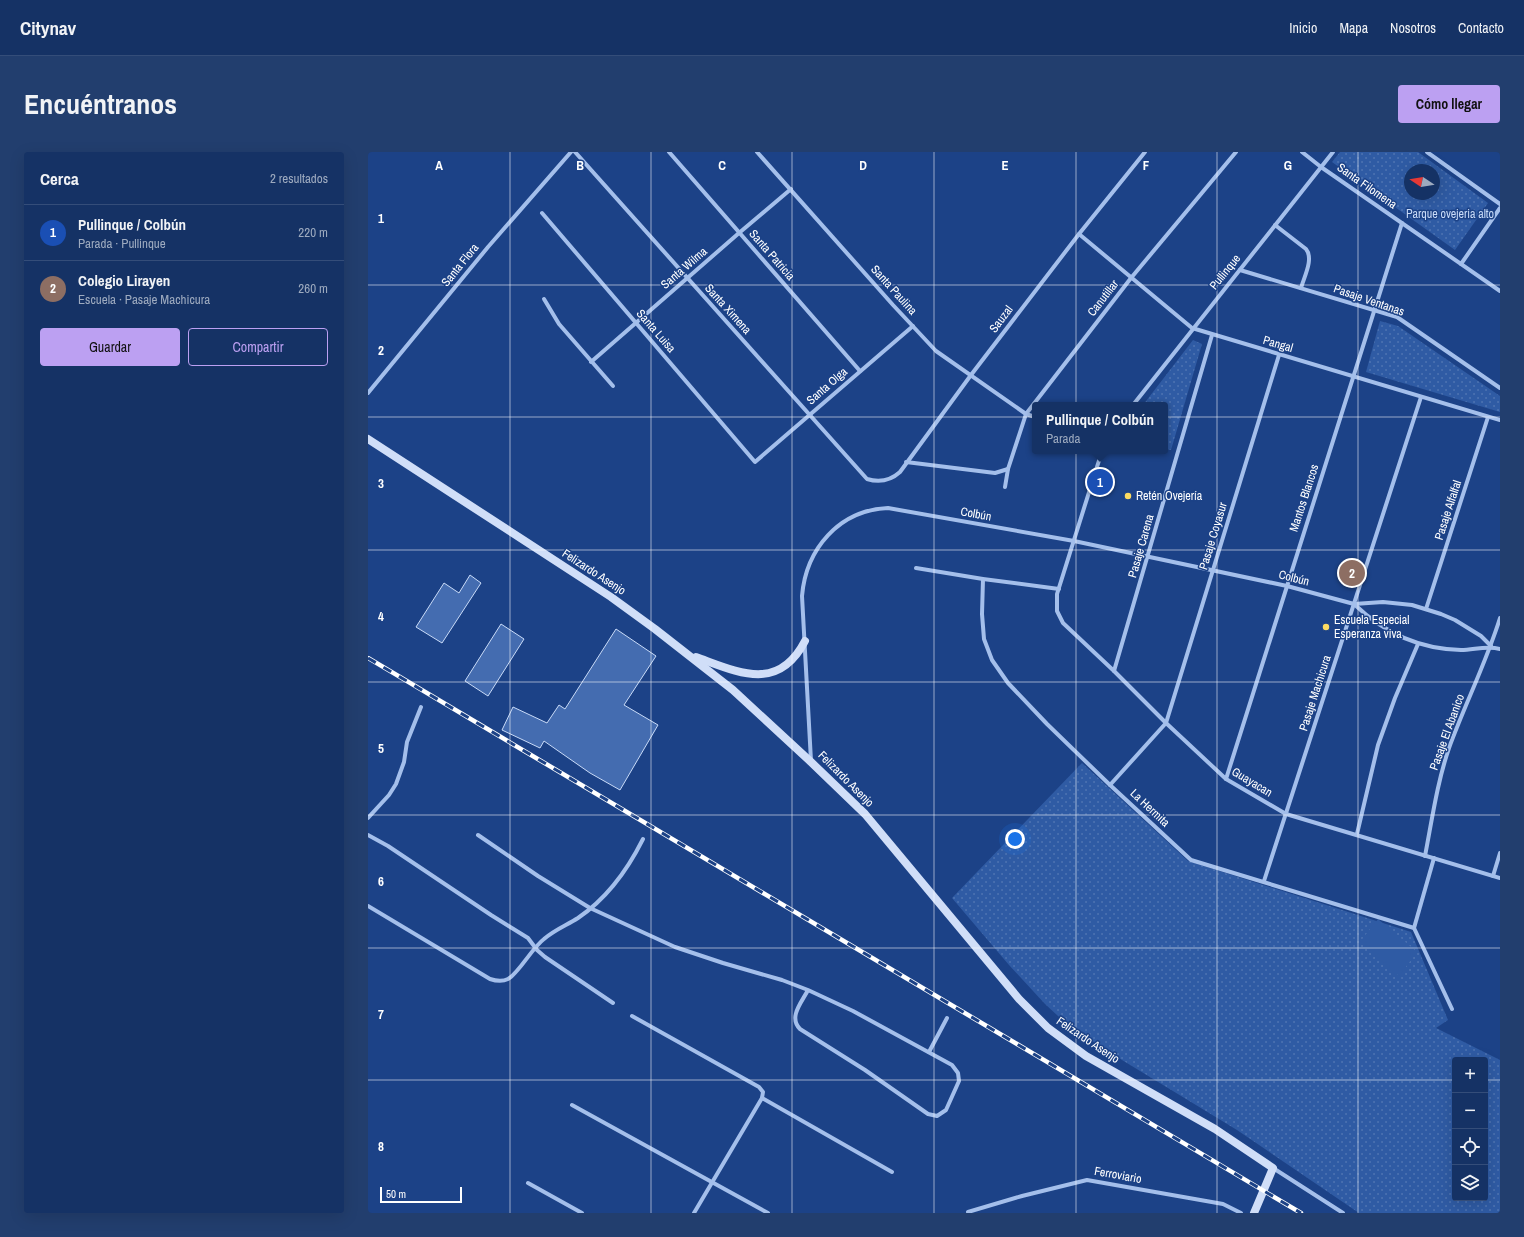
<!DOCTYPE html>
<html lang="es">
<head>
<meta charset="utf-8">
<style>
	body { margin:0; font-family:"Archivo Narrow",sans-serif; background:#223e6e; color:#f1f3f6 }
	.controls { position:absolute; right:12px; bottom:12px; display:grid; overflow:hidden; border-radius:4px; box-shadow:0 4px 16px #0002 }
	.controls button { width:36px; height:36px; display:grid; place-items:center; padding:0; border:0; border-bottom:1px solid #344d79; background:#153265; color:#f1f3f6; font:20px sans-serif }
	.compass { position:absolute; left:1036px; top:12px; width:36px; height:36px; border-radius:50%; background:#153265; box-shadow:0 4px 16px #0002; rotate:282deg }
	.scale { position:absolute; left:12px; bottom:10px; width:82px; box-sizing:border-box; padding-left:4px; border:2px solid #fff; border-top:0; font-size:11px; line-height:14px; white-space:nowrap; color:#fff; -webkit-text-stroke:3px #1c4287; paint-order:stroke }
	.you { position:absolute; left:647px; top:687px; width:14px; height:14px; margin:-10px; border:3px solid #fff; border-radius:50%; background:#1a73e8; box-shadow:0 0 0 6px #1a73e833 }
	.badge { display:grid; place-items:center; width:26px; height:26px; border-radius:50%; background:#bca0f2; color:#fff; font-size:13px; font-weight:700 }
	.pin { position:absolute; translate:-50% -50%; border:2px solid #fff; box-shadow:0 1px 4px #0006 }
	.popup { position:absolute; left:664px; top:250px; width:136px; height:52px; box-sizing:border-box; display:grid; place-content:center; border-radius:4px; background:#153265; filter:drop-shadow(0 1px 3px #0005); font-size:13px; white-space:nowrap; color:#9daabf }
	.popup b { font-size:15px; color:#f1f3f6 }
	.popup::after { content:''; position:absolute; left:50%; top:100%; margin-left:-8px; border:8px solid transparent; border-top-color:#153265 }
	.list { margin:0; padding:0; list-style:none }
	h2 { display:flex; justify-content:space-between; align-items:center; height:52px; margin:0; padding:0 16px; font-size:17px }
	h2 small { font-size:13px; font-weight:400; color:#9daabf }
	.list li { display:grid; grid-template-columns:26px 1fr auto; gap:12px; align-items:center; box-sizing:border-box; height:56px; padding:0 16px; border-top:1px solid #344d79 }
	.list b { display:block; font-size:15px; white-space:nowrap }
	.list p { margin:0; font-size:13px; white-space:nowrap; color:#9daabf }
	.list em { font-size:13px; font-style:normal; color:#9daabf }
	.actions { display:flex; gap:8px; padding:12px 16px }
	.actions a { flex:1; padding:9px 0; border:1px solid #bca0f2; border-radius:4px; text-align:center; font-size:14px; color:#bca0f2 }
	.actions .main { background:#bca0f2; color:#111 }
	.icon { flex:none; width:22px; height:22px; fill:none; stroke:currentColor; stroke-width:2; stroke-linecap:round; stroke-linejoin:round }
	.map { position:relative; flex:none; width:1132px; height:1061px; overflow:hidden; border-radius:4px }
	header { display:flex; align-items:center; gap:24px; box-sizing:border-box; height:56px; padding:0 20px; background:#153265; border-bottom:1px solid #344d79 }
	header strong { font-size:19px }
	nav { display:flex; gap:22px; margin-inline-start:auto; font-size:14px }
	.intro { display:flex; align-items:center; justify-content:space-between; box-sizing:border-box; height:96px; padding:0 24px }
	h1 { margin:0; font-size:28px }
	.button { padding:10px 18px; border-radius:4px; background:#bca0f2; color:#111; font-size:14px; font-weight:700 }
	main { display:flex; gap:24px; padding:0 24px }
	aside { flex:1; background:#153265; border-radius:4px; box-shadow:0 4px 16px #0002 }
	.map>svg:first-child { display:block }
</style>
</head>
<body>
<header>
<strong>Citynav</strong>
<nav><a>Inicio</a><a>Mapa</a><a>Nosotros</a><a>Contacto</a></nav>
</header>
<div class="intro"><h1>Encuéntranos</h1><a class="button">Cómo llegar</a></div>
<main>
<aside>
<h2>Cerca<small>2 resultados</small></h2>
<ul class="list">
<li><span class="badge" style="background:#1a4fb4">1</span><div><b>Pullinque / Colbún</b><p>Parada · Pullinque</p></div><em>220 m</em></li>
<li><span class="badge" style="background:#8d6e63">2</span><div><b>Colegio Lirayen</b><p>Escuela · Pasaje Machicura</p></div><em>260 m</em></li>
</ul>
<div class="actions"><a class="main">Guardar</a><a>Compartir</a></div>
</aside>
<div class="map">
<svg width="1132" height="1061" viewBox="0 0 1132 1061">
	<defs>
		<pattern id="green-dots" width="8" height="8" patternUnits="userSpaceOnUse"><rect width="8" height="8" fill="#2f5ba4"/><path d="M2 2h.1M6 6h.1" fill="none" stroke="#4e74b2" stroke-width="1.8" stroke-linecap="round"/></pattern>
	</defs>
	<rect width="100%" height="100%" fill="#1c4287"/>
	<g fill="url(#green-dots)" fill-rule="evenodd">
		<path d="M972,0H1050L1120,51L1087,98L964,10ZM1042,18H1066V42H1042Z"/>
		<path d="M1012,169L1030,174L1132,244V260L998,220Z"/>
		<path d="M825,188L834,192L803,298L797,297V253H775Z"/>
		<path d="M714,611L820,709L1043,780L1080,868L1068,876L1132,908V1061H991L869,978L754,908L702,875L677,852L641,813L584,746ZM1087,908H1117V1046H1087Z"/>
	</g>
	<path fill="#2f5ba4" d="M1010,767L1049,800L1031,824L992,790Z"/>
	<g fill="#446cb0" stroke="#c9dbf8">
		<path d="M102,423L113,431L74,491L48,475L76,431L91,441Z"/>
		<path d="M133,472L156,487L120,544L97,529Z"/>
		<path d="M248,477L288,504L256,553L290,573L252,638L222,621L176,589L172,596L134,578L145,555L179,571L191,553L197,557Z"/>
	</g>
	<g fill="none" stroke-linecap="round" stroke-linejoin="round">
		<g stroke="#a4bfeb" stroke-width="4">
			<path d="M207,0L499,327C512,331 522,329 532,320L603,223L711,82L777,0"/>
			<path d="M301,0L492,219"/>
			<path d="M389,0L525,153L568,199L658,262L667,265"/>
			<path d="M934,0L953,15L1132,139"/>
			<path d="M1059,0L1132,52"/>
			<path d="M174,61L387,310L545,174"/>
			<path d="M907,73L938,97C946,107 936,125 933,136"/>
			<path d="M711,82L824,176L1132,268"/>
			<path d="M1093,112L1132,56"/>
			<path d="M872,118L1029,165L1132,236"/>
			<path d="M176,147L191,172L245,234"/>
			<path d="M223,210L371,81L423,37"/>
			<path d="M0,241L120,95L203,0"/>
			<path d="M765,253L965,0"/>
			<path d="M734,299L689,442V459L695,471L746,519L798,571L858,627L918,662L1132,726"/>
			<path d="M538,310L627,321L640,317"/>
			<path d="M637,335L640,317L658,262L763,126L868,0"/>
			<path d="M548,416L615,427L691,437"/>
			<path d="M615,427L614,462L616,487L624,508L640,531L679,572L742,633L823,708L1046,776L1084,857"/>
			<path d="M986,452C1016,481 1051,497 1093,498C1106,498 1119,493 1132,497"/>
			<path d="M1058,457L1120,265"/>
			<path d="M746,519L844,183"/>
			<path d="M443,609L434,444C438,397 471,358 520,356L706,389L919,434L986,452L1015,450L1044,453L1073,462L1087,468L1113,484L1123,494"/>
			<path d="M858,627L1034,71"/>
			<path d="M742,633L798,571L911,203"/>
			<path d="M0,666L21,643L28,632L36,610L39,590L53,555"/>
			<path d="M989,682L1010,593L1027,546L1050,492"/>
			<path d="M0,683L20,694L123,763L160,786L169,798L177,805L245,851"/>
			<path d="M110,683L170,724L222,756L307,795L355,811L414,828L440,838L485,859L584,913L590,921L591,929L578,958L569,964L560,962L497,918L432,877C420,865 434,850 440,838"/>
			<path d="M1057,704C1064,668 1069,631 1081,596C1097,552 1118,511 1132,466"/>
			<path d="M1125,724L1132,701"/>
			<path d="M896,729L1053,245"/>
			<path d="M0,754L122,827C128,829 134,830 140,827C150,822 164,796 176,787C186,778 199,773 210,766C238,747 260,717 275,687"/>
			<path d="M1046,776L1066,706"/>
			<path d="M264,864L391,935L395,940L394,946L326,1061"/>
			<path d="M561,900L579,866"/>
			<path d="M394,946L524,1020"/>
			<path d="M204,953L400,1061"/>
			<path d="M905,1016L975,1061"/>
			<path d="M160,1031L214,1061"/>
			<path d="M600,1060L654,1044L719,1028L855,1052L873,1061"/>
		</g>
		<g stroke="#d0def8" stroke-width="8">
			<path d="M0,287L243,445L287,477L365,538L443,610L497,662L651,847L680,876L718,904L847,977L905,1016L886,1061"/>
			<path d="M328,505C370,520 410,541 437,489"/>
		</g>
		<defs>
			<path id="rail" d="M0,506L933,1061"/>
		</defs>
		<use href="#rail" stroke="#fff" stroke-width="4.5"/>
		<use href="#rail" stroke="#1c4287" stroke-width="3" stroke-dasharray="9" stroke-linecap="butt"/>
	</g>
	<path fill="none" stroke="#fff" stroke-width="1" stroke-opacity="0.55" d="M142,0V1061M283,0V1061M424,0V1061M566,0V1061M708,0V1061M849,0V1061M990,0V1061M0,133H1132M0,265H1132M0,398H1132M0,530H1132M0,663H1132M0,796H1132M0,928H1087M1117,928H1132"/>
	<g fill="#fcdb62" stroke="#1c4287" stroke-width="1.5">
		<circle cx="760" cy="344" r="4"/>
		<circle cx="958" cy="475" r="4"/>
	</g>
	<g text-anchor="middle" stroke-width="3" stroke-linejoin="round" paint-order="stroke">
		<g font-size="12" fill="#fff" stroke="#1c4287">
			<text transform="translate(999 34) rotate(35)" y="4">Santa Filomena</text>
			<text transform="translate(404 103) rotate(49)" y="4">Santa Patricia</text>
			<text transform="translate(92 113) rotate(-51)" y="4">Santa Flora</text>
			<text transform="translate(316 116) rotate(-41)" y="4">Santa Wilma</text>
			<text transform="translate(857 120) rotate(-51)" y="4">Pullinque</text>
			<text transform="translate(526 138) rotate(48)" y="4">Santa Paulina</text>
			<text transform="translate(735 146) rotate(-52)" y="4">Canutillar</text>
			<text transform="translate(1001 148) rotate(19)" y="4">Pasaje Ventanas</text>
			<text transform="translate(360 157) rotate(48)" y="4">Santa Ximena</text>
			<text transform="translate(633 167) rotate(-53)" y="4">Sauzal</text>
			<text transform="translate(288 179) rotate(49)" y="4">Santa Luisa</text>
			<text transform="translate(910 192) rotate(16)" y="4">Pangal</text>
			<text transform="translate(459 234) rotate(-41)" y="4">Santa Olga</text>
			<text transform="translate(936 346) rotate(-72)" y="4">Mantos Blancos</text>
			<text transform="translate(1080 358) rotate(-72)" y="4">Pasaje Alfalfal</text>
			<text transform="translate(608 362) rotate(10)" y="4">Colbún</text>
			<text transform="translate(845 384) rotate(-73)" y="4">Pasaje Coyasur</text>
			<text transform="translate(773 394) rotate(-74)" y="4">Pasaje Carena</text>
			<text transform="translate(226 420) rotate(33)" y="4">Felizardo Asenjo</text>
			<text transform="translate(926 426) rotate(14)" y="4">Colbún</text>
			<text transform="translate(947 541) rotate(-72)" y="4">Pasaje Machicura</text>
			<text transform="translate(1079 580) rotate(-70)" y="4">Pasaje El Abanico</text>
			<text transform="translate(478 627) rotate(45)" y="4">Felizardo Asenjo</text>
			<text transform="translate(884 630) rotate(31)" y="4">Guayacan</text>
			<text transform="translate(782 656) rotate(43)" y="4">La Hermita</text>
			<text transform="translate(720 888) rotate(34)" y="4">Felizardo Asenjo</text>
			<text transform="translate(750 1023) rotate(10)" y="4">Ferroviario</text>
		</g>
		<g font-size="12" fill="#c9dbf8" stroke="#1c4287">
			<text x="1082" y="66">Parque ovejeria alto</text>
		</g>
		<g font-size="12" fill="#fff" stroke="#1c4287" text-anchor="start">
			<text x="768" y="348">Retén Ovejería</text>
			<text x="966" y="472">Escuela Especial<tspan x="966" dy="14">Esperanza viva</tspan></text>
		</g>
	</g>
	<g font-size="13" text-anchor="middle" font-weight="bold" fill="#fff" stroke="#1c4287" stroke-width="3" stroke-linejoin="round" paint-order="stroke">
		<text x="71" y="18">A</text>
		<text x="212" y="18">B</text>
		<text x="354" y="18">C</text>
		<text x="495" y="18">D</text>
		<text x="637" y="18">E</text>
		<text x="778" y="18">F</text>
		<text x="920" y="18">G</text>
		<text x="13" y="71">1</text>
		<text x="13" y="203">2</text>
		<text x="13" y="336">3</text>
		<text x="13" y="469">4</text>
		<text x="13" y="601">5</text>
		<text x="13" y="734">6</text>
		<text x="13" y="867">7</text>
		<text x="13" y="999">8</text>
	</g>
</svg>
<div class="controls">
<button>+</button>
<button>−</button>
<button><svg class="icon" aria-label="locate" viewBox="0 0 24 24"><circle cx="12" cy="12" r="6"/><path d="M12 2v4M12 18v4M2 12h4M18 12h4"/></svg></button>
<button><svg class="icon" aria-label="layers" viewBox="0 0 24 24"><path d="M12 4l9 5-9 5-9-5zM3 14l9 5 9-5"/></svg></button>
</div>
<svg class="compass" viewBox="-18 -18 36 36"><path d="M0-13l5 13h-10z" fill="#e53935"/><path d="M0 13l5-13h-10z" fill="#9daabf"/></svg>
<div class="scale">50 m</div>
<div class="you"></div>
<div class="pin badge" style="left:732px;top:330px;background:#1a4fb4">1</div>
<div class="popup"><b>Pullinque / Colbún</b>Parada</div>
<div class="pin badge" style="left:984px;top:421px;background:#8d6e63">2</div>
</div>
</main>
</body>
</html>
